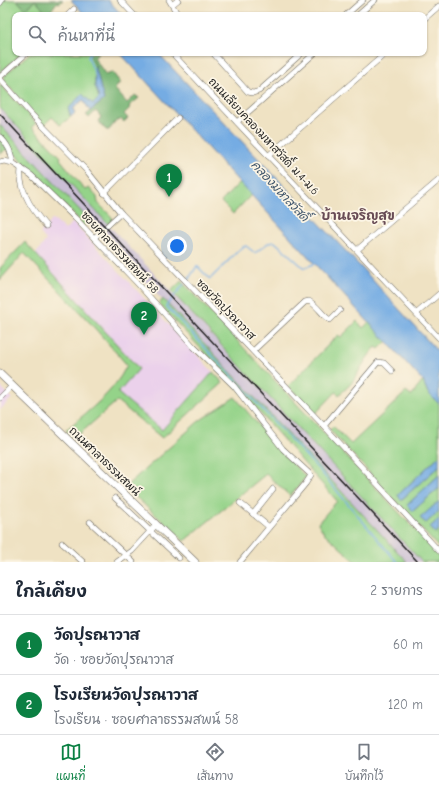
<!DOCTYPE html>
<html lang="th">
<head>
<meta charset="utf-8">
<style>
	body { margin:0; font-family:"Comic Neue","Playpen Sans Thai",sans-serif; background:#f6f6f7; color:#1f2937 }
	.you { position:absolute; left:177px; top:246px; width:14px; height:14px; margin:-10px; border:3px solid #fff; border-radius:50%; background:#1a73e8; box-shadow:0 0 0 6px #1a73e833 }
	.badge { display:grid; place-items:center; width:26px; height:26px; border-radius:50%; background:#0b8043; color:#fff; font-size:13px; font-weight:700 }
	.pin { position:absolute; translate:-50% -33px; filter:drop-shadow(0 1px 2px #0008) }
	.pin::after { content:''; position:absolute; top:21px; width:14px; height:12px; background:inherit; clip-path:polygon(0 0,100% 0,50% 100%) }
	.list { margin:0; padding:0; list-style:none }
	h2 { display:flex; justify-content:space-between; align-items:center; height:52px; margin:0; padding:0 16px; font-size:17px }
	h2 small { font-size:13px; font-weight:400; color:#747a83 }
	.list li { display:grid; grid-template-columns:26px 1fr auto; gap:12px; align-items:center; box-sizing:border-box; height:60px; padding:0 16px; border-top:1px solid #e0e1e3 }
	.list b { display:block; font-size:15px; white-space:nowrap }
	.list p { margin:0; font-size:13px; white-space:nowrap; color:#747a83 }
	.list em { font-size:13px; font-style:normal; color:#747a83 }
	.icon { flex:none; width:22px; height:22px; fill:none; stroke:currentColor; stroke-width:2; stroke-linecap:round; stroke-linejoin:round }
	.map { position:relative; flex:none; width:439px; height:562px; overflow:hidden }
	.search { position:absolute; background:#fff; box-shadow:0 1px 3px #0004; left:12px; right:12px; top:12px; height:44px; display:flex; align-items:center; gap:10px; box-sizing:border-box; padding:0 14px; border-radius:8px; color:#747a83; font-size:15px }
	.sheet { height:172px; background:#fff }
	nav { display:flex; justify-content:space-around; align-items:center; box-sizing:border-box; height:56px; border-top:1px solid #e0e1e3; background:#fff; font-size:11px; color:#747a83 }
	nav a { display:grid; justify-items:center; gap:2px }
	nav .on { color:#0b8043 }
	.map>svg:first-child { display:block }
</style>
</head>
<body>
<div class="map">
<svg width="439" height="562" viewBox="0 0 439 562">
	<rect width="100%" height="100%" fill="#fcf5e5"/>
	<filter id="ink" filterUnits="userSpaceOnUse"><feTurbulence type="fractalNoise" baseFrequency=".025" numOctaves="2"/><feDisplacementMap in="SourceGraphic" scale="8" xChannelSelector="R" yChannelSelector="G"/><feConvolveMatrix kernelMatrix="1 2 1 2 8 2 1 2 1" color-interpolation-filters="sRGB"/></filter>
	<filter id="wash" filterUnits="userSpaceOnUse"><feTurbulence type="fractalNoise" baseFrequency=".012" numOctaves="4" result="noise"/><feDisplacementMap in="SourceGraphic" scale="16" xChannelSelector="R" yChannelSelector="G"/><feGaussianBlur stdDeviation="0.9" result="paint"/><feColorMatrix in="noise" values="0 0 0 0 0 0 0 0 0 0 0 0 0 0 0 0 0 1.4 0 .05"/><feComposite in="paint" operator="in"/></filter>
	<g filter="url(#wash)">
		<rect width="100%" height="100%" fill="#efe2c3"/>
		<g fill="#ebd1eb">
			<path d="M53,219L65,230L73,222L213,372L162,431L118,393L139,368L36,254L46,240L40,233Z"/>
			<path d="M0,386L12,398L0,410Z"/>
		</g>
		<path fill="#cbbfd5" d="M0,108L422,562H407L0,126Z"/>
		<g fill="#94d389" stroke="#587852">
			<path d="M0,0H17L26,10L35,0L48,15H15V53H22L0,73Z"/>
			<path d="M30,53H89L95,66V86L99,98L93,104L82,95L69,114L71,117L60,125L52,117L44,125L3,80L4,76Z"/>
			<path d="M0,84L36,123L32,127L61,157L60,159L85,190L89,188L97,197L98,203L112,217V221L108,224L0,108Z"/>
			<path d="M0,125L90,221L85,226L15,154L6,149L0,155Z"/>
			<path d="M240,182L252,194L233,214L221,202Z"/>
			<path d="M25,242L139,369L118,393L162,430L213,372L223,383L162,438L117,401L75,438L66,430C90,409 113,394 127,365L91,324L24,253L0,280V268Z"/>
			<path d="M181,281L439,555V562H422L171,291Z"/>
			<path d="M163,299L407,562H356L324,533L318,523L337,501L239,389L159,304Z"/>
			<path d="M357,321L363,328L369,322L387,341L379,349L376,347C367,356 361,368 355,378C351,385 344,390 339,395L336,392L315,414L288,386L338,335L341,337Z"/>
			<path d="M423,381L428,393L439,404V456L398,495L401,500L439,466V475L407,505L413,511L439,488V501L421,518L426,523L439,511V519L430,527L435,533L439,530V548L330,430L333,426L351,444L406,392L411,396Z"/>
			<path d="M235,397L282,453L306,477L290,496L266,474L184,541L125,487L199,421Z"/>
		</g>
		<g fill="#77b575" stroke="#4a6848">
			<path d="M17,0H63L59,3L57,2L48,15L35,0L26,10Z"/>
			<path d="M89,53H99L94,58L106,75L112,72L120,82L115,89L127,103L135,95L139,98L129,106L130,108L124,114L128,118L124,122L121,119L119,121L117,120L109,130H106L98,121L101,117L96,111L89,118L86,115L104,100L95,66Z"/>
		</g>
		<g fill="#75ace3" stroke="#486480">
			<path d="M71,0H108L122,15H85Z"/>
			<path d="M120,53H158L359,265L439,353V404L428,393L423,381Z"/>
			<path d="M95,66L104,100L90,111L83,100L73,109L75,113L71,117L68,109L82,94L93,104L99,98L95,86Z"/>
			<path d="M439,456V466L401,500L398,495Z"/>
			<path d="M439,475V488L413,511L407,505Z"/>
			<path d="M439,501V511L426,523L420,518Z"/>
			<path d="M439,519V530L435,533L430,527Z"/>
		</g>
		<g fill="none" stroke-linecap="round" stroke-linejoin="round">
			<g stroke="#75ace3" stroke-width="1.5">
				<path d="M90,53L88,57L97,79"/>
				<path d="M188,280L197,266L210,279L241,248L246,246L255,253L268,243L275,242L304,268L316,263"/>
				<path d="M184,284L166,306L321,472L397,562"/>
			</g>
		</g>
	</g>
	<g filter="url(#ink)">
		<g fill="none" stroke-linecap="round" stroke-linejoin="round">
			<defs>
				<g id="street">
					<path d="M120,0L134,15"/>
					<path d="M169,0L178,15"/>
					<path d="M0,3L2,0"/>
					<path d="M173,4L178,0"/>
					<path d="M68,15L74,9"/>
					<path d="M346,15L363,0"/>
					<path d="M358,15L375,0"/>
					<path d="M424,19L439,6"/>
					<path d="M172,53L439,338"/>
					<path d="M213,53L248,92L253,93L259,91L302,53"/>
					<path d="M0,77L27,53"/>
					<path d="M0,79L31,114L87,171L121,213L324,426L439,551"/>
					<path d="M237,122L315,53"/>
					<path d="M0,137C9,145 11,153 13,163"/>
					<path d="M268,156L386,53"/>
					<path d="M0,162L4,161L13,163L31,175L75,218L139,285L194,347L234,386L283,449L311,475L306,483L240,562"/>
					<path d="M21,168C18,189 32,210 46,226"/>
					<path d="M104,193L178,118"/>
					<path d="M94,238L121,213"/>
					<path d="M357,250L439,180"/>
					<path d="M417,313L439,294"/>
					<path d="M253,351L305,302L309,301C318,306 322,315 330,320L340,310"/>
					<path d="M0,398L12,386"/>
					<path d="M324,426L378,362L384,363L392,371"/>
					<path d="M115,498L179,558"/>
					<path d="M240,503L269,527"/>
					<path d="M253,514L273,489"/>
					<path d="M90,522L133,562"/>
					<path d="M62,543L83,562"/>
					<path d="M117,562L132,551L156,525"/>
				</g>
				<path id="secondary" d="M0,374L195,562"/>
			</defs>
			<use href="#street" stroke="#666156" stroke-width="6"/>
			<use href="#secondary" stroke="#666156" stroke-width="8"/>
			<use href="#street" stroke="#fff" stroke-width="5"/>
			<use href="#secondary" stroke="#fff" stroke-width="7"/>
			<path stroke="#1c1c1c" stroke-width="1.5" d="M0,114L418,562"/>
		</g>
	</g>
	<g text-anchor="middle" stroke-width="3.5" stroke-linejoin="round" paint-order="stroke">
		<g font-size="11" fill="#1c1c1c" stroke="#fcf5e5">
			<text transform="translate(264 136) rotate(47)" y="4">ถนนเลียบคลองมหาสวัสดิ์ ม.4-ม.6</text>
			<text transform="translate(120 252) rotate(47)" y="4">ซอยศาลาธรรมสพน์ 58</text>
			<text transform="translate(226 309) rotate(46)" y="4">ซอยวัดปุรณาวาส</text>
			<text transform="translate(105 461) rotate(44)" y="4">ถนนศาลาธรรมสพน์</text>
		</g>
		<g font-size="12" font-style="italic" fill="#40566c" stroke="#fcf5e5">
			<text transform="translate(280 191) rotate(47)" y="4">คลองมหาสวัสดิ์</text>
		</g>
		<g font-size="13" font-weight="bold" fill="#684b55" stroke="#fcf5e5">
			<text x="358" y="220">บ้านเจริญสุข</text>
		</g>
	</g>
</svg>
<div class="you"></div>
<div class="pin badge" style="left:169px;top:197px">1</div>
<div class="pin badge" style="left:144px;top:335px">2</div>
<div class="search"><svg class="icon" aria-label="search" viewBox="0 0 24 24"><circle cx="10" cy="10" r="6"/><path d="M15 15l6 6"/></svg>ค้นหาที่นี่</div>
</div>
<section class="sheet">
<h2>ใกล้เคียง<small>2 รายการ</small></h2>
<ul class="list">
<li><span class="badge">1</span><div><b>วัดปุรณาวาส</b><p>วัด · ซอยวัดปุรณาวาส</p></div><em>60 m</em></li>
<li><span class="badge">2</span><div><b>โรงเรียนวัดปุรณาวาส</b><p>โรงเรียน · ซอยศาลาธรรมสพน์ 58</p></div><em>120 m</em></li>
</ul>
</section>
<nav>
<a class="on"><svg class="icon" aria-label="map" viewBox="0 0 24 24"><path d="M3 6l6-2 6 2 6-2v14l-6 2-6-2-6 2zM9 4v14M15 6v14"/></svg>แผนที่</a>
<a><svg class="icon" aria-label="directions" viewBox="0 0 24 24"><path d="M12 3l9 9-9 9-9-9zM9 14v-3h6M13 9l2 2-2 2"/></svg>เส้นทาง</a>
<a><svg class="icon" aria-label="saved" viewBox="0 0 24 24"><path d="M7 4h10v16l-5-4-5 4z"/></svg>บันทึกไว้</a>
</nav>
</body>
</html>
